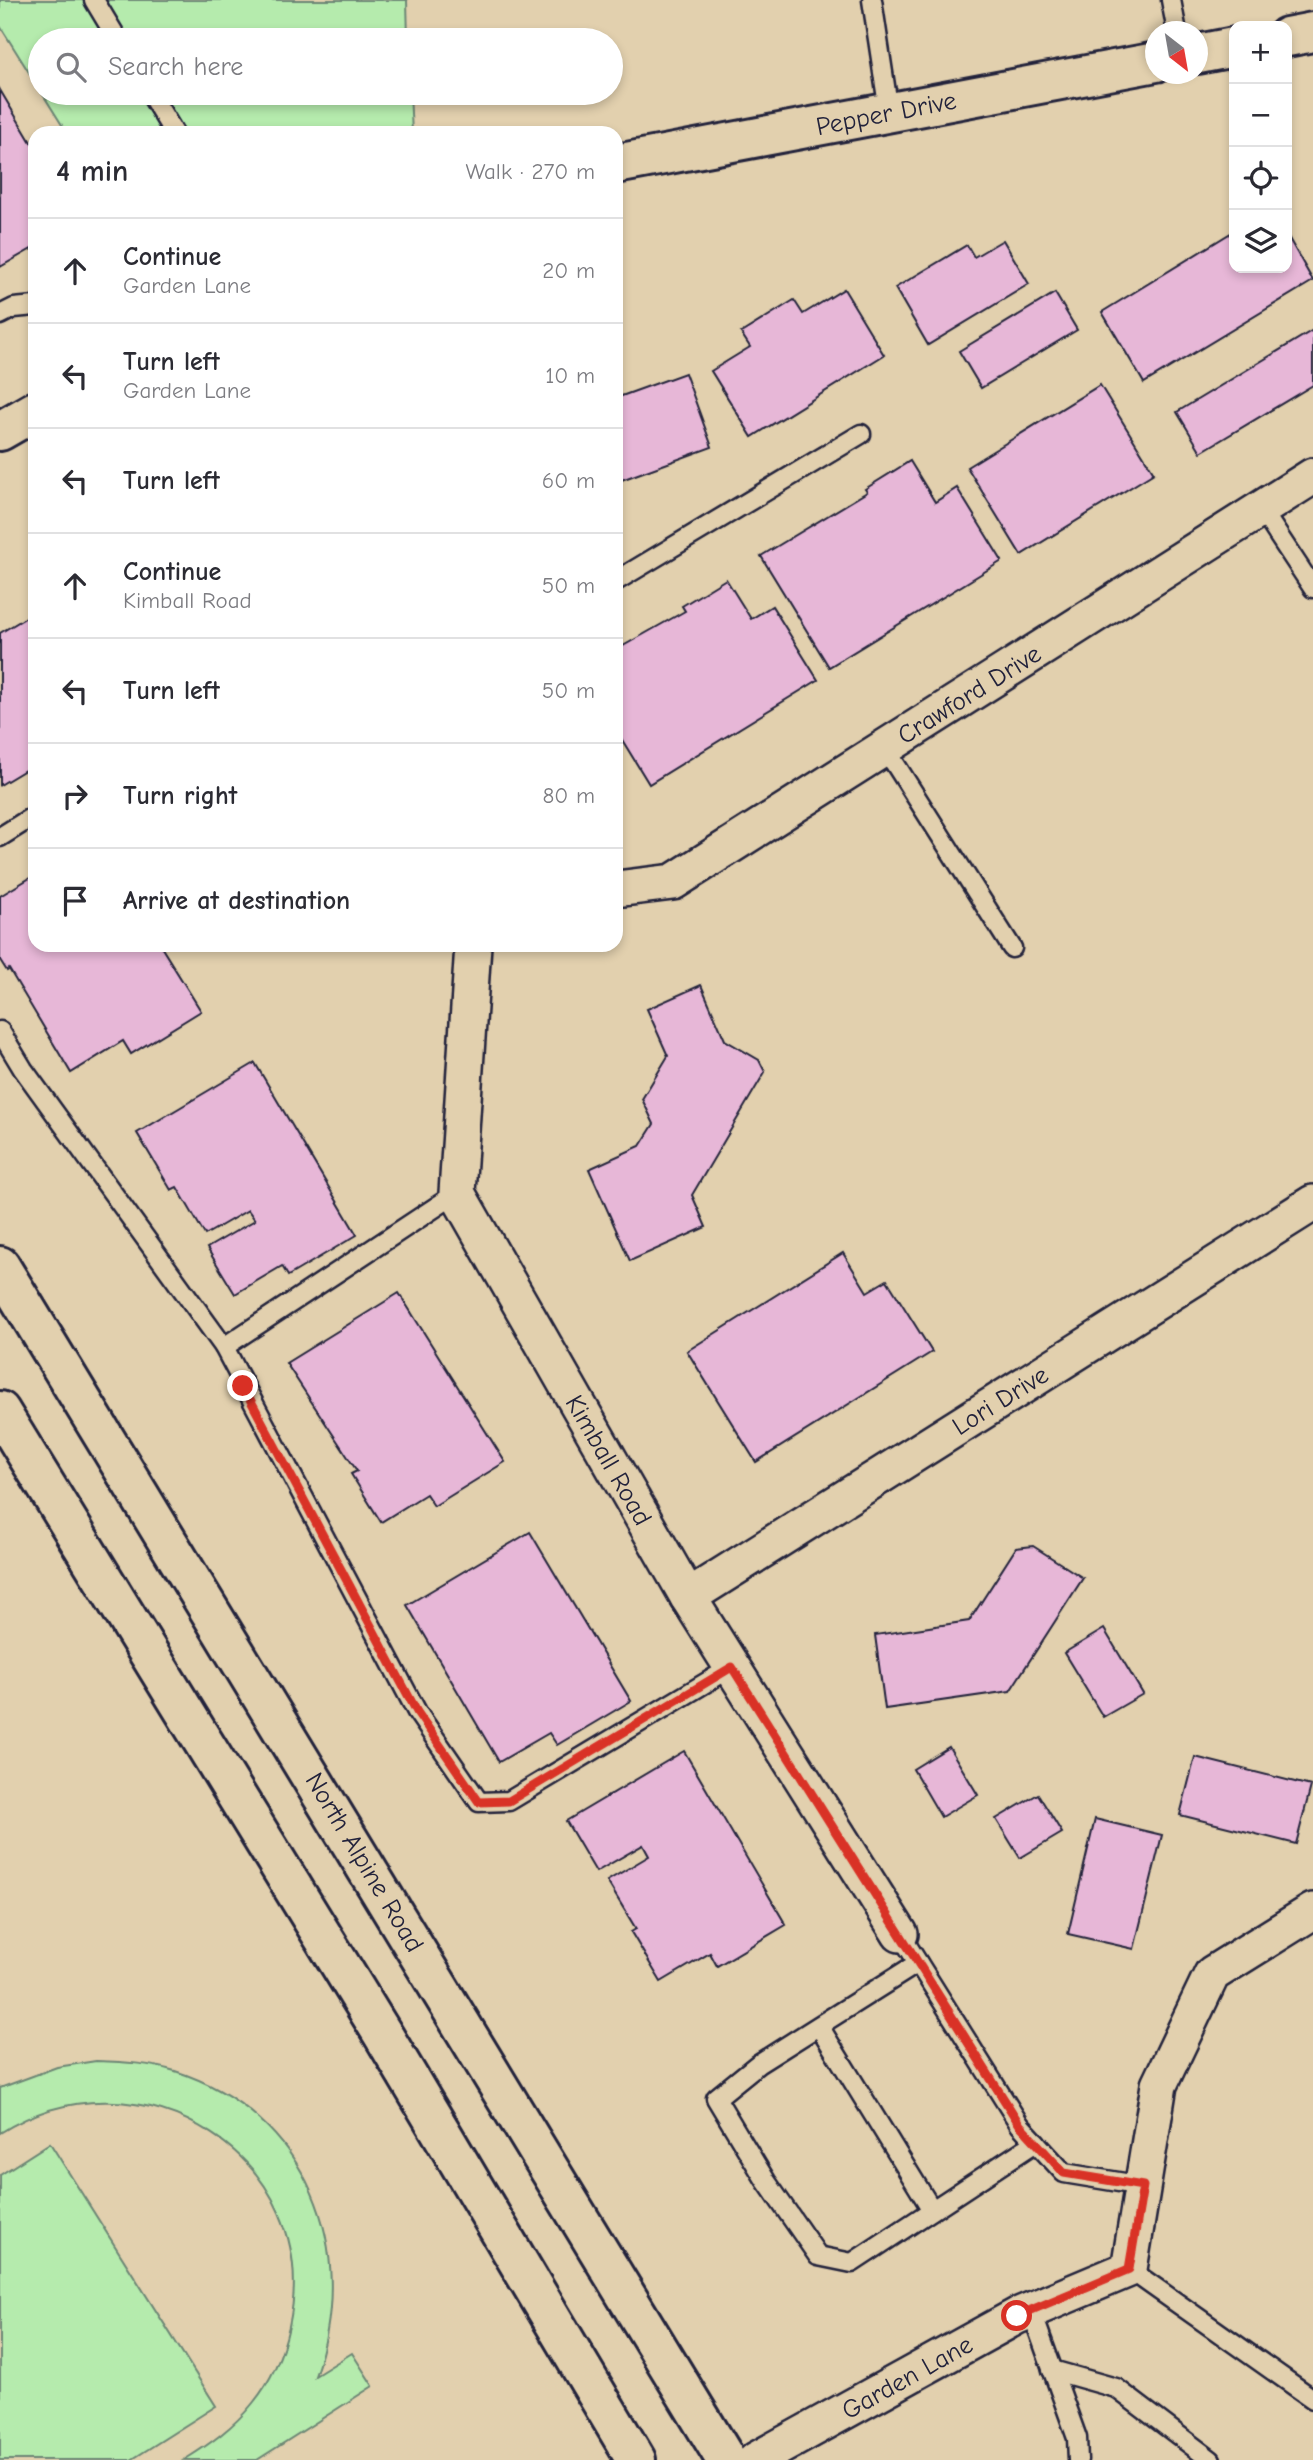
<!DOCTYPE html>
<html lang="en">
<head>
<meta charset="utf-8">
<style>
	body { margin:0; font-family:"Comic Neue",sans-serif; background:#f2f2f3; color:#2b2b33 }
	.controls { position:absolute; right:21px; top:21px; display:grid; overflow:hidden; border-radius:14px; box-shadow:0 4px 10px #0003 }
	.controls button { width:63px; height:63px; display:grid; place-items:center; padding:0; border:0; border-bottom:2px solid #e1e1e2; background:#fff; color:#2b2b33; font:35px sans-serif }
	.compass { position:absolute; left:1145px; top:21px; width:63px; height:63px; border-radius:50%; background:#fff; box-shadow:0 4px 10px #0003; rotate:149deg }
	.stop { position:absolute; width:21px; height:21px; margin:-16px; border:5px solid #d93025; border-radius:50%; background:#fff }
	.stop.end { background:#d93025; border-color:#fff; box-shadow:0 2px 7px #0008 }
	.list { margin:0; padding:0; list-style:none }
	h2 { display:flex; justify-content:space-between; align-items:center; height:91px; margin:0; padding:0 28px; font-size:30px }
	h2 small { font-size:23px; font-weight:400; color:#7c7c81 }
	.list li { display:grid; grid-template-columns:46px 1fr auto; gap:21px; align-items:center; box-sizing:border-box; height:105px; padding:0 28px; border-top:2px solid #e1e1e2 }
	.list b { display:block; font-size:26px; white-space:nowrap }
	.list p { margin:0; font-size:23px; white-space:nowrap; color:#7c7c81 }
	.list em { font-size:23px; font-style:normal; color:#7c7c81 }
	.icon { flex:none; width:38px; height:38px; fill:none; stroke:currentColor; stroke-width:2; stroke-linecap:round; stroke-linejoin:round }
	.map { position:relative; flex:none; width:1313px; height:2460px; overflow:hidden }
	.search { position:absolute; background:#fff; box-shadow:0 4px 10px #0003; left:28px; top:28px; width:595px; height:77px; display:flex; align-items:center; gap:18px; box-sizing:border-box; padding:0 24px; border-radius:38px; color:#7c7c81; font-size:26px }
	.panel { position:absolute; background:#fff; box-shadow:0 4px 10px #0003; left:28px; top:126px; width:595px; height:826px; border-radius:21px }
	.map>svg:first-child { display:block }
</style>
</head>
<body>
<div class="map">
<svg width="1313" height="2460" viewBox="0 0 1313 2460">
	<rect width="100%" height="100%" fill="#e2d0ae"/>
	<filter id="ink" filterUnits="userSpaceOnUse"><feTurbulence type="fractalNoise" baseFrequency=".0143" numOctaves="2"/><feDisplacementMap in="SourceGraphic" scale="14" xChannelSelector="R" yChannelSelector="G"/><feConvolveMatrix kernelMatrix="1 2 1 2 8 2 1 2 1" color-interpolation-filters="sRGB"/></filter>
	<g filter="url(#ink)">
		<g fill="#b5ebad" stroke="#6c8674" stroke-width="2">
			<path d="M0,0H407L408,40H40V90L0,26Z"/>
			<path d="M42,93H410L412,133H67Z"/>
			<path d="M96,2061C123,2062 149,2063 175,2071C308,2114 360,2250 315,2376L352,2353L373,2386L257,2460H184C210,2444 234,2427 253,2403C271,2381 283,2354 289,2326C326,2159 140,2043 0,2133V2088L57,2067Z"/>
			<path d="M50,2143L216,2406L131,2460H0V2175Z"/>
		</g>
		<g fill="#e7b7d7" stroke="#22223b" stroke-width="2">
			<path d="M0,90L35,149V247L0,267Z"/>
			<path d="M1234,231V268H1287V235L1313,281L1144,383L1102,312Z"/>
			<path d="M1003,240L1029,284L928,345L895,288L967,245L974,257Z"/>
			<path d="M844,289L884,355L752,437L711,371L750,347L741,333L794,300L803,314Z"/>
			<path d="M1055,293L1077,330L981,388L959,351Z"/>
			<path d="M1313,330V385L1201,452L1177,412Z"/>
			<path d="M685,373L712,447L616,482V398Z"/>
			<path d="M1100,385L1154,473L1021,555L967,467Z"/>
			<path d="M910,461L935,502L957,488L1002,561L829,667L761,556L867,492L865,489Z"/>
			<path d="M726,579L751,619L772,606L818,680L649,784L616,730V650L685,611L682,606Z"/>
			<path d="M35,612V764L0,785V633Z"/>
			<path d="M35,875V945H160L201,1011L131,1054L123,1041L71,1073L9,969L7,971L0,960V896Z"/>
			<path d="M701,985L725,1040L759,1060L765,1072L692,1195L706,1227L630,1261L589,1169L640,1146L654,1124L642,1099L668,1056L647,1009Z"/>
			<path d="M255,1063L357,1235L288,1276L282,1266L235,1294L207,1248L255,1220L248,1210L205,1235L177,1187L171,1190L137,1133Z"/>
			<path d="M843,1253L867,1292L887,1280L932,1352L756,1462L687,1351Z"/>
			<path d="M399,1293L505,1462L434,1506L426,1494L381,1522L351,1474L357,1471L286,1363Z"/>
			<path d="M530,1532L631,1701L557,1745L549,1733L499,1762L407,1605Z"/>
			<path d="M1033,1546L1083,1578L1010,1691L885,1709L875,1635L969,1621L1016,1548Z"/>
			<path d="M1104,1629L1143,1694L1103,1717L1064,1653Z"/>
			<path d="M949,1747L978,1795L941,1817L913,1769Z"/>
			<path d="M684,1751L786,1925L717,1966L710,1953L661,1982L631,1932L636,1929L607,1881L649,1856L643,1845L596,1872L566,1821Z"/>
			<path d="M1195,1757L1311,1786L1296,1844L1180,1815Z"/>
			<path d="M1038,1794L1062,1833L1020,1858L996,1819Z"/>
			<path d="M1095,1819L1162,1835L1134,1949L1068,1934Z"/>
		</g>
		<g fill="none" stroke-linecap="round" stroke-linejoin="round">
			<defs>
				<g id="service">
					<path d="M94,0L118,40"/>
					<path d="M872,0L889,112"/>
					<path d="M1171,0L1177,32"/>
					<path d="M150,93L174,133"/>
					<path d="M0,315L14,308L35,306"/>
					<path d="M1261,509L1313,588"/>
					<path d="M616,581L861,434"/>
					<path d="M885,748L1012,948"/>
					<path d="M0,837L35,815"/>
					<path d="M0,1031L23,1069L224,1347L457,1193"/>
					<path d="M224,1347L417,1712L479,1802L509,1801L732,1667"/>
					<path d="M900,1934L1020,2125L1064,2173L1143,2186"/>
					<path d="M918,1963L758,2064L716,2098L766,2181L818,2256L852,2263L1036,2142"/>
					<path d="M819,2026L932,2210"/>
					<path d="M1129,2269L1313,2399"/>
					<path d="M1031,2310L1077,2438L1078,2460"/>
					<path d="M1052,2370L1116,2388L1211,2460"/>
				</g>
				<g id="minor">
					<path d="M616,889L673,882L1313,476"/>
					<path d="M473,945L457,1193L688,1597L900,1934"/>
					<path d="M688,1597L1313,1203"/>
					<path d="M756,2460L1017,2316L1129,2269L1159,2085L1212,1974L1313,1911"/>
				</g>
				<g id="tertiary">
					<path d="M1287,37L1313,32"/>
					<path d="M1198,54L1234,47"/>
					<path d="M616,164L1156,62"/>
					<path d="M0,431L35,411"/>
				</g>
				<g id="secondary">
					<path d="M0,1266L726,2460"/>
					<path d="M0,1411L382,2033L636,2460"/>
				</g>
			</defs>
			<use href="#service" stroke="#22223b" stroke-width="23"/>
			<use href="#minor" stroke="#22223b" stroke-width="40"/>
			<use href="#tertiary" stroke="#22223b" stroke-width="44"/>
			<use href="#secondary" stroke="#22223b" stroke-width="44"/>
			<use href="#service" stroke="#e2d0ae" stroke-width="18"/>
			<use href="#minor" stroke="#e2d0ae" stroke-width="35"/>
			<use href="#tertiary" stroke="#e2d0ae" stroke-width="38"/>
			<use href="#secondary" stroke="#e2d0ae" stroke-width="38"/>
		</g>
	</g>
	<g fill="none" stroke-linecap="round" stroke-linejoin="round" filter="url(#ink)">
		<path stroke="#d93025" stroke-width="9" d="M243,1386L417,1712L479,1802L509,1801L732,1667L1020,2125L1064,2173L1143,2186L1129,2269L1017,2316"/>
	</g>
	<g text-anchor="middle" stroke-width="5" stroke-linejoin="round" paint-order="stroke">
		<g font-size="26" fill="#22223b" stroke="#e2d0ae">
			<text transform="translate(886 113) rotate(-11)" y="9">Pepper Drive</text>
			<text transform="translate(969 694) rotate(-32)" y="9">Crawford Drive</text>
			<text transform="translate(1000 1400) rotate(-32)" y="9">Lori Drive</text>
			<text transform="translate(609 1460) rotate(60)" y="9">Kimball Road</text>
			<text transform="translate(365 1862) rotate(59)" y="9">North Alpine Road</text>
			<text transform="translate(907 2377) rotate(-29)" y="9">Garden Lane</text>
		</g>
	</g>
</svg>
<div class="controls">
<button>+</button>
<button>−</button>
<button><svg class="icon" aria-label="locate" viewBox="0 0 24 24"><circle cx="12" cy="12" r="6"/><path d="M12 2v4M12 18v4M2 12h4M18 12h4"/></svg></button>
<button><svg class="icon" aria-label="layers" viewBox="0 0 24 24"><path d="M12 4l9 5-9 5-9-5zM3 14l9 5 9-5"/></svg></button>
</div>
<svg class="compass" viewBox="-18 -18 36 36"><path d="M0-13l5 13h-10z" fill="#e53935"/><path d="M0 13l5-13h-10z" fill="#7c7c81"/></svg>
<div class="stop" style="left:1017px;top:2316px"></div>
<div class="stop end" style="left:243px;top:1386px"></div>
<div class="search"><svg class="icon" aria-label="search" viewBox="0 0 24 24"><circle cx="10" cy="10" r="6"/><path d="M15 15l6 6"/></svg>Search here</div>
<section class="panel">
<h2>4 min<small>Walk · 270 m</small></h2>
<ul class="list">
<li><svg class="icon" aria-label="ahead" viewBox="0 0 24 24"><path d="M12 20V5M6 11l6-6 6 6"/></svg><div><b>Continue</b><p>Garden Lane</p></div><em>20 m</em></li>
<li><svg class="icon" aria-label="left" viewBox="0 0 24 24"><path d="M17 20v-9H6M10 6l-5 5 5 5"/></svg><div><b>Turn left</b><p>Garden Lane</p></div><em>10 m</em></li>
<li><svg class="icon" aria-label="left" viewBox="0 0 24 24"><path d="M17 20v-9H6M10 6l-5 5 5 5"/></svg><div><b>Turn left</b></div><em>60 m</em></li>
<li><svg class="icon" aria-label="ahead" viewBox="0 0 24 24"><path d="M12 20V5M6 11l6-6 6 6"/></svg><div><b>Continue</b><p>Kimball Road</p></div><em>50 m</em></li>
<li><svg class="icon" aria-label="left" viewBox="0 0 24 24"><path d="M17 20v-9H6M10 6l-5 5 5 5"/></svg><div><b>Turn left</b></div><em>50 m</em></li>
<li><svg class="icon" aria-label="right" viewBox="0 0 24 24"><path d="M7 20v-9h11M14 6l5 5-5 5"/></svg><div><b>Turn right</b></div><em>80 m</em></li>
<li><svg class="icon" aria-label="arrive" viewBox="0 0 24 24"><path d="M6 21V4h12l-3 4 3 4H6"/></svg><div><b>Arrive at destination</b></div></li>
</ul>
</section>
</div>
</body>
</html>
